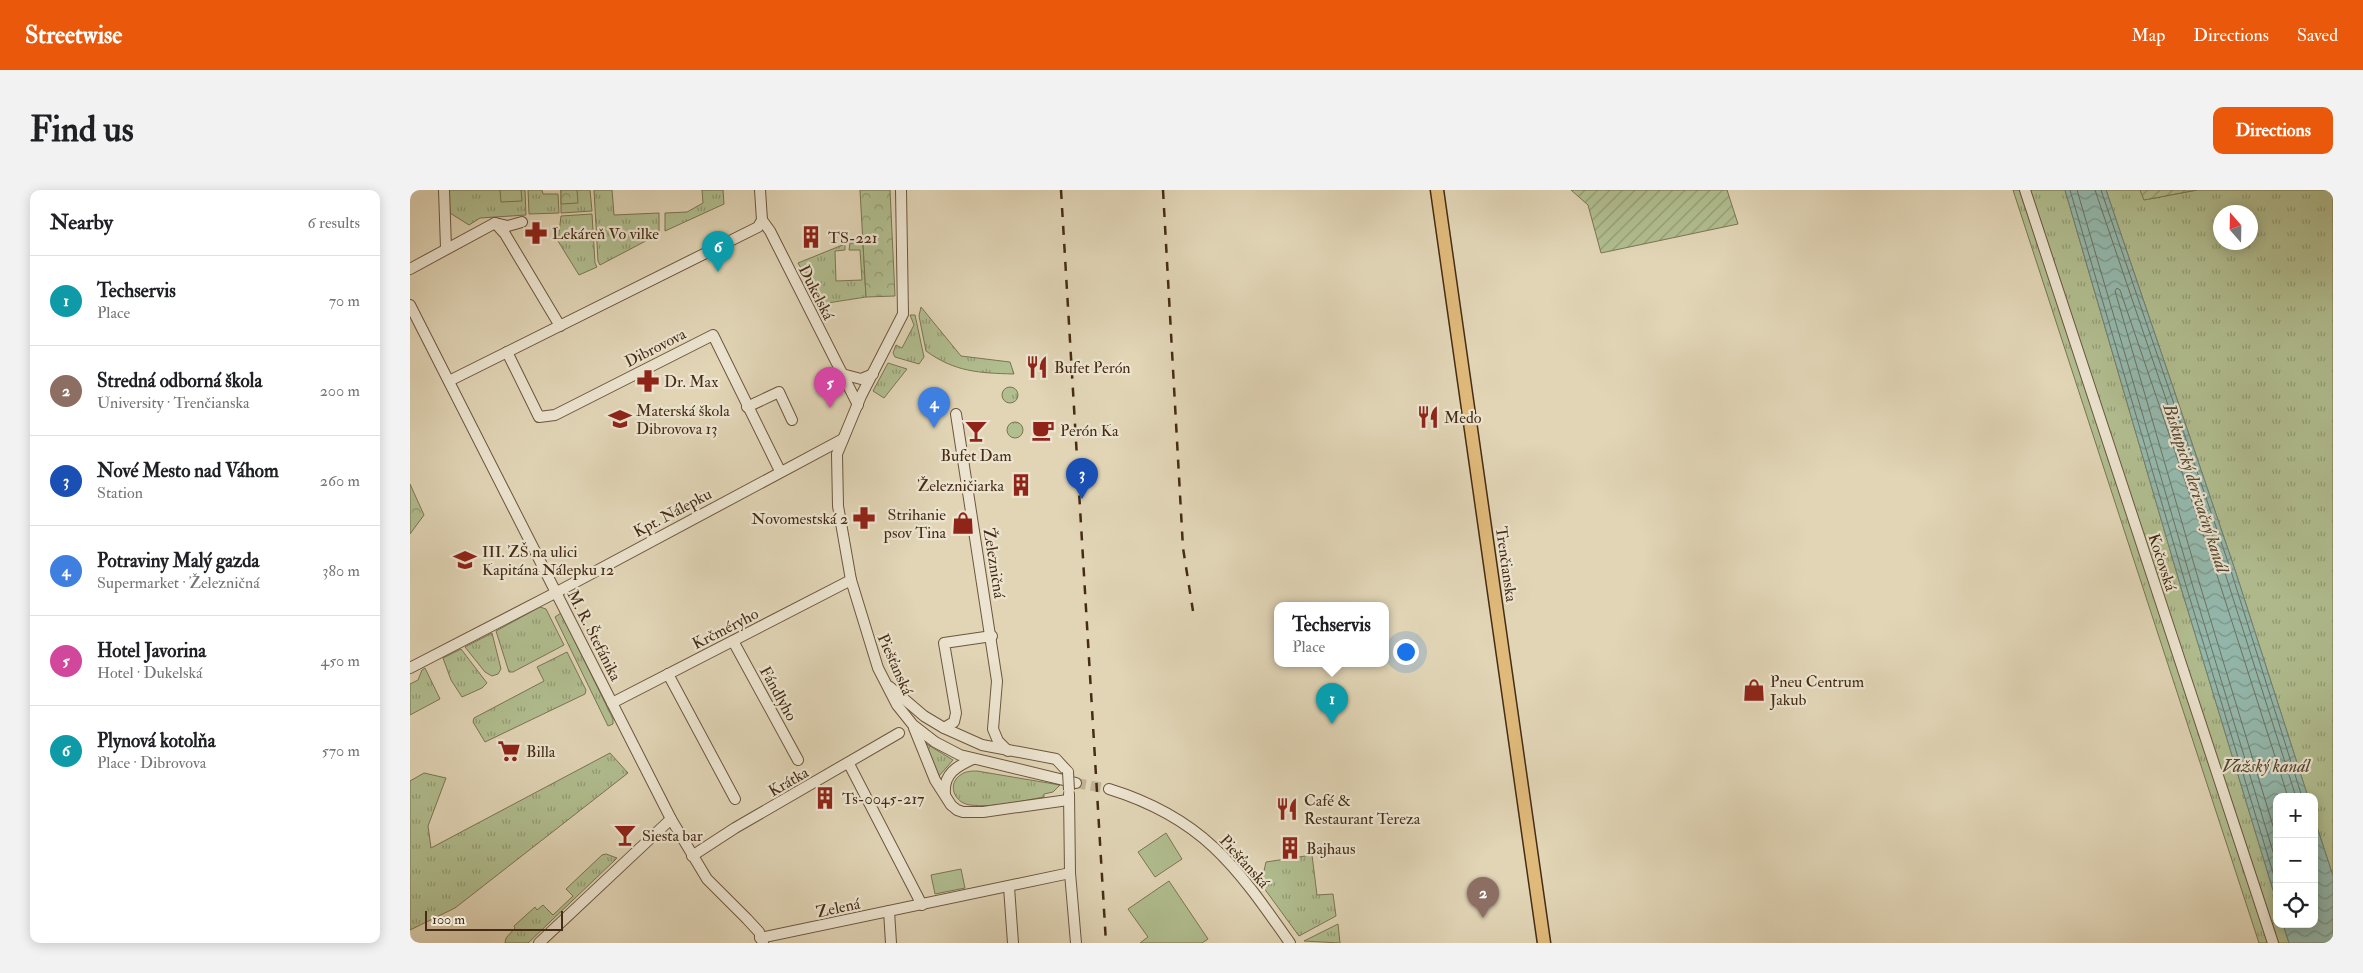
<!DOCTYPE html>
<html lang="en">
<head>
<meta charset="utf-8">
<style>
	body { margin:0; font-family:"IM FELL Double Pica",serif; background:#f2f2f2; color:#202124 }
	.controls { position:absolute; right:15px; bottom:15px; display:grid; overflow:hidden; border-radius:10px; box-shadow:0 2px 12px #0003 }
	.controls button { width:45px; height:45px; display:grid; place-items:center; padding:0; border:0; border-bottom:1px solid #e0e0e0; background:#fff; color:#202124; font:25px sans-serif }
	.compass { position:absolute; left:1803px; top:15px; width:45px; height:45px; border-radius:50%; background:#fff; box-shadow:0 2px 12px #0003; rotate:340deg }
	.scale { position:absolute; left:15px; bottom:12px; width:138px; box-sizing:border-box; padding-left:5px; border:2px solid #462c15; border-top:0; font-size:14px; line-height:18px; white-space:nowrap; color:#462c15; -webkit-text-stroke:4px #ece4d0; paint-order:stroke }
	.you { position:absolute; left:995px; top:461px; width:18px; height:18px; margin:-12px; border:4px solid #fff; border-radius:50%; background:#1a73e8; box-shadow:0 0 0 8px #1a73e833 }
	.badge { display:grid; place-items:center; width:32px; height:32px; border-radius:50%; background:#ea580c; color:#fff; font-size:16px; font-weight:700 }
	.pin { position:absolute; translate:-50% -41px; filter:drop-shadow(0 1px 2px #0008) }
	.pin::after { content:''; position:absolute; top:26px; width:18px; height:15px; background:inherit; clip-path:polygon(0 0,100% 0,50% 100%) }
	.popup { position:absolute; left:864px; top:412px; width:115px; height:65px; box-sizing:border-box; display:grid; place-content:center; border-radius:10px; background:#fff; filter:drop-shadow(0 1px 4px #0005); font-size:16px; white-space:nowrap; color:#757577 }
	.popup b { font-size:19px; color:#202124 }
	.popup::after { content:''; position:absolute; left:50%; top:100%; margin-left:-10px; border:10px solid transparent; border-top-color:#fff }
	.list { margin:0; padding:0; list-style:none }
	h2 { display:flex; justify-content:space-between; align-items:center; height:65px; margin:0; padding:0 20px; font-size:21px }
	h2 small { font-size:16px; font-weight:400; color:#757577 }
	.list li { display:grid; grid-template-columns:32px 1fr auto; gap:15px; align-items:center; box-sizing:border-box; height:90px; padding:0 20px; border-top:1px solid #e0e0e0 }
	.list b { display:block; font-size:19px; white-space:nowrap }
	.list p { margin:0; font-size:16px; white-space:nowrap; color:#757577 }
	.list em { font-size:16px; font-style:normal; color:#757577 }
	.icon { flex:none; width:28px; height:28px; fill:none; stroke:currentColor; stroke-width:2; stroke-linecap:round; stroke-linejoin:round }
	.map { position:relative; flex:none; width:1923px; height:753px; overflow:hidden; border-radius:10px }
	header { display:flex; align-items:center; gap:30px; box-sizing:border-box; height:70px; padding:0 25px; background:#ea580c; color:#fff }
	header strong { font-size:24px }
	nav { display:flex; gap:28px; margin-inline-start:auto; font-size:18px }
	.intro { display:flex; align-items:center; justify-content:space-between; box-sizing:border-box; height:120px; padding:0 30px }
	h1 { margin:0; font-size:35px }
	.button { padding:12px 22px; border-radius:10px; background:#ea580c; color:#fff; font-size:18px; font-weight:700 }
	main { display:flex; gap:30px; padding:0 30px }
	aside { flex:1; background:#fff; border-radius:10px; box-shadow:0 2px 12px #0003 }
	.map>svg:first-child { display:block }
</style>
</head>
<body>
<header>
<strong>Streetwise</strong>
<nav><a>Map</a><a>Directions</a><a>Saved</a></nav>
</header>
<div class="intro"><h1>Find us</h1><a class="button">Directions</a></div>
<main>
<aside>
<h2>Nearby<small>6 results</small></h2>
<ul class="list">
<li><span class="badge" style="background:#0f9aa8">1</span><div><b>Techservis</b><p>Place</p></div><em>70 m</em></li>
<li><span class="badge" style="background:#8d6e63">2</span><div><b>Stredná odborná škola</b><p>University · Trenčianska</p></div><em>200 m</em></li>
<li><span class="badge" style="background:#1a4fb4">3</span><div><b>Nové Mesto nad Váhom</b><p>Station</p></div><em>260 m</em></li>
<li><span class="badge" style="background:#3f7fe0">4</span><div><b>Potraviny Malý gazda</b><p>Supermarket · Železničná</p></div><em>380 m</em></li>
<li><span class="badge" style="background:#d1479c">5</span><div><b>Hotel Javorina</b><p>Hotel · Dukelská</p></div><em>450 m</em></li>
<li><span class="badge" style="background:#0f9aa8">6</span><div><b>Plynová kotolňa</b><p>Place · Dibrovova</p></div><em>570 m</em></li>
</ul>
</aside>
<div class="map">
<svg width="1923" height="753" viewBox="0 0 1923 753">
	<defs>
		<pattern id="grass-tufts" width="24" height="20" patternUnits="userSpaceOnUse" patternTransform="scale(1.25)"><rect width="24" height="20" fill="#b1be90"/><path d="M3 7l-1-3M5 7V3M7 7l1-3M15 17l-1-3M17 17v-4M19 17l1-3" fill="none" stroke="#929b74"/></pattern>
		<pattern id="forest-crowns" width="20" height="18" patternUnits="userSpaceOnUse" patternTransform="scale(1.25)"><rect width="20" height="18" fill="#b1be90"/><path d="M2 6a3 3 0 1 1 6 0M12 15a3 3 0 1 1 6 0" fill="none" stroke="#929b74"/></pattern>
		<pattern id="garden-furrows" width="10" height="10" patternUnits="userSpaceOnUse" patternTransform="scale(1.25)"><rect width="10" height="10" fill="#b1be90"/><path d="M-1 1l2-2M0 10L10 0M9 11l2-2" fill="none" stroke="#929b74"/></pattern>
		<pattern id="water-waves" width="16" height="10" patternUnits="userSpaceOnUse" patternTransform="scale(1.25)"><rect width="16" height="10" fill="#94b9ad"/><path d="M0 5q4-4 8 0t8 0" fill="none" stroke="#7b978c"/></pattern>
	</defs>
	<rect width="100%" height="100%" fill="#e1d5b6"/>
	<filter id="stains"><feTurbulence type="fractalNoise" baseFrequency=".004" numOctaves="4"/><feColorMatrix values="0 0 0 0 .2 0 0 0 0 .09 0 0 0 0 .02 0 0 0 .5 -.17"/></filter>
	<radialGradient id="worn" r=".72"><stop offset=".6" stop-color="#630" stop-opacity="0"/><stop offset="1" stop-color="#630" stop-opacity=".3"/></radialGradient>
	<g fill="url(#grass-tufts)" stroke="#7c7552" fill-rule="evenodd">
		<path d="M39,0H115L116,25L70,28L59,35L40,23Z"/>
		<path d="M118,0H132L133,4H148L149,23L119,24Z"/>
		<path d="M151,0H180L182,21L151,23Z"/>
		<path d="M184,0H202L204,25L249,23V44L190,75L188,71Z"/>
		<path d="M292,0H313L314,14L255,41V23L277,22L293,13Z"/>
		<path d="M1603,0H1655L1772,401L1867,713V734H1873L1879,753H1849Z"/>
		<path d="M1696,0H1735L1739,9L1787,0H1923V686L1904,628V607H1898L1825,380ZM1810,22H1840V52H1810Z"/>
		<path d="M182,24L185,73L187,77L169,85L148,51L151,26Z"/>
		<path d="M440,53H453L456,107L411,114L388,73L435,54V60L425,61L426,91L452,90L450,60H439Z"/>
		<path d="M511,117L551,166L600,172L604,184C569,183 545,182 516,161L509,126Z"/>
		<path d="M500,125H505L514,167L509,174L485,167L483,163L486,155L492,158L504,135Z"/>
		<path d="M478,173L497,179L474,208L463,201Z"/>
		<circle cx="600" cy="205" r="8"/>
		<circle cx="605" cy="240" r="8"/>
		<path d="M130,417L136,419L154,455L103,482H99L86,441Z"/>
		<path d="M151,423L203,529V534L198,536L145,427Z"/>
		<path d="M82,443L91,479L88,484L82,486L75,482L55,457Z"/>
		<path d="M51,459L77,493L72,498L52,507L41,490L33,468Z"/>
		<path d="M157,462L176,500L175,504L75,552L63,532L64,528L134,491L127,477Z"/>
		<path d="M15,478L30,509L0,525V494L8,490L12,480Z"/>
		<path d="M515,553L543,570L529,586Z"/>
		<path d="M200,563L218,583L45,718L0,740V591L14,583L36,588L18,636L21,658Z"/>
		<path d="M567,581L650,595L643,602L634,604V607C611,611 584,618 560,615C544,613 536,593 552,584C556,581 563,581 567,581Z"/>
		<path d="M196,664L207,668L118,753H95L96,748L105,738L104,736L125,717L127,720L133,715L143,725L163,706L156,699L192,665Z"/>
		<path d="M902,665L907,705L923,704L926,726L889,746L851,694L856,672Z"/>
		<path d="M928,734L930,753L894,751Z"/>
	</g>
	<g fill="url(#forest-crowns)" stroke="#7c7552">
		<path d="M151,0H167L168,13L151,14Z"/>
		<path d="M450,0H480L485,106L456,107Z"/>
		<path d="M0,294L14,325L0,344Z"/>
	</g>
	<g fill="url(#garden-furrows)" stroke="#7c7552">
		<path d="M1161,0H1317L1328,34L1191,63L1178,15Z"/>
		<path d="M1730,0H1787L1734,10Z"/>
	</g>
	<g fill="#b1be90" stroke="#7c7552">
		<path d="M90,0H111L112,11L91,12Z"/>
		<path d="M756,643L772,669L745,687L728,662Z"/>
		<path d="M551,679L555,698L525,704L521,685Z"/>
		<path d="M759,691L798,749L792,753H730L738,747L718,719Z"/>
	</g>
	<g fill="url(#water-waves)" stroke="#758170">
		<path d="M1655,0H1696L1825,380L1898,607H1867V713L1772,401Z"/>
		<path d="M1904,628L1923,686V753H1879L1873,734H1904Z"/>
	</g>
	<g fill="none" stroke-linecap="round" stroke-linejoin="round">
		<g stroke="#6d7261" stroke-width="1">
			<path d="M1660,0L1777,399L1867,696"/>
			<path d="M1667,0L1783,397L1867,675"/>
			<path d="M1685,0L1815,383L1886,607"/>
			<path d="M1691,0L1821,381L1892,607"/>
			<path d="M1867,649L1790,395L1705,101L1707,98L1710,100L1807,385L1878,607"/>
		</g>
		<path stroke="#c2b396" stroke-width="10" stroke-dasharray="10 5" stroke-linecap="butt" d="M666,593L699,599"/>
		<defs>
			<g id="minor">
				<path d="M34,0L36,58"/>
				<path d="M350,0L352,30L360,41L448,215"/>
				<path d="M491,0L493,124L451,206L427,264L428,316L441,390L468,478L487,515L503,535L525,552L550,565L666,593"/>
				<path d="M1615,0L1863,753"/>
				<path d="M85,33L95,44L150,136"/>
				<path d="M0,79L85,33L98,36L112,32"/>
				<path d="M0,115L261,629L297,689L337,729L349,742L353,753"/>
				<path d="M97,162L129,227L145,225L303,145L370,281"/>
				<path d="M432,184L451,189L463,184"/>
				<path d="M39,191L348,37L352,30"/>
				<path d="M337,217L369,202L382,230"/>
				<path d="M546,224L587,491L583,539L588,551L598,561"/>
				<path d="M323,451L388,570"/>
				<path d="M0,478L147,402L433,249"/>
				<path d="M258,484L325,609"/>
				<path d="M480,497L514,526L534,538L572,555L646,569L658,582"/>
				<path d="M202,513L441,390"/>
				<path d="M504,538L525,590L541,615L547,620L553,622H573L658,610"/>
				<path d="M534,538L544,532L546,523L534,453L582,446"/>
				<path d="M439,574L512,715"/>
				<path d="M699,599C793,628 826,676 880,753"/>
				<path d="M535,604C533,584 547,576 563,569"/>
				<path d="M659,604L660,683L666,753"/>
				<path d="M282,666L325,638L489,543"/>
				<path d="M599,697L603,753"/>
				<path d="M479,721L481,753"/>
				<path d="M350,748L660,683"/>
				<path d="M129,753L261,629"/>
			</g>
			<path id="major" d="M1027,0L1134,753"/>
		</defs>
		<use href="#minor" stroke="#6d563d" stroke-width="12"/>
		<use href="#major" stroke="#462c15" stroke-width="15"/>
		<use href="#minor" stroke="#ece4d0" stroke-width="10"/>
		<use href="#major" stroke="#e0ba7b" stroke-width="12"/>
		<g stroke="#462c15" stroke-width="2.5" stroke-dasharray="9 9" stroke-linecap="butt">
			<path d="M651,0L696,753"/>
			<path d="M753,0L773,358L783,421"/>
		</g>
		<defs>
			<path id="minor-bridge" d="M658,582L659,600"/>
		</defs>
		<use href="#minor-bridge" stroke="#6d563d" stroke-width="12" stroke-linecap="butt"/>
		<use href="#minor-bridge" stroke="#ece4d0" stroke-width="10"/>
	</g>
	<defs>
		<symbol id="pharmacy-bare" viewBox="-9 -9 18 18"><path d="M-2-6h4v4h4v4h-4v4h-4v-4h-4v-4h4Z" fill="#8f2418" stroke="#ece4d0" stroke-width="2.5" paint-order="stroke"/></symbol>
		<symbol id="building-bare" viewBox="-9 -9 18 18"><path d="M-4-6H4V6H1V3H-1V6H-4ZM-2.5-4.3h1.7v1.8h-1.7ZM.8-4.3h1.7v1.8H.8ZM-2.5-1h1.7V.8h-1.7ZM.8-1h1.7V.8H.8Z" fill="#8f2418" stroke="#ece4d0" stroke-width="2.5" paint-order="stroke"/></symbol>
		<symbol id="restaurant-bare" viewBox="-9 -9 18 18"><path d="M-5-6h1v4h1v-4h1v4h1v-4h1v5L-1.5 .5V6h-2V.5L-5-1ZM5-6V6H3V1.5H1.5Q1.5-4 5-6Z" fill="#8f2418" stroke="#ece4d0" stroke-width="2.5" paint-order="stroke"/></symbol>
		<symbol id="school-bare" viewBox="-9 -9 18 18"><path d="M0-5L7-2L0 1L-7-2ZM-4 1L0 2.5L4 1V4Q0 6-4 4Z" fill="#8f2418" stroke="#ece4d0" stroke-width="2.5" paint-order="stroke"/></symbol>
		<symbol id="cafe-bare" viewBox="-9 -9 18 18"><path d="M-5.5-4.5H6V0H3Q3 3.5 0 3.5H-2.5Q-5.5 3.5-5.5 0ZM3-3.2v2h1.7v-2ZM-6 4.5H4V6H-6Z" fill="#8f2418" stroke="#ece4d0" stroke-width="2.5" paint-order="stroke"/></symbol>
		<symbol id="bar-bare" viewBox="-9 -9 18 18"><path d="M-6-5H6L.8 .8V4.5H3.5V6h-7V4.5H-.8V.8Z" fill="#8f2418" stroke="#ece4d0" stroke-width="2.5" paint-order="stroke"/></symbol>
		<symbol id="shop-bare" viewBox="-9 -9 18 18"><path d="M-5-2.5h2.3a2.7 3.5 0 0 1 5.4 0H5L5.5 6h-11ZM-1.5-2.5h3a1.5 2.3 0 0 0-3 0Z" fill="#8f2418" stroke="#ece4d0" stroke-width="2.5" paint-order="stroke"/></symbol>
		<symbol id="supermarket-bare" viewBox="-9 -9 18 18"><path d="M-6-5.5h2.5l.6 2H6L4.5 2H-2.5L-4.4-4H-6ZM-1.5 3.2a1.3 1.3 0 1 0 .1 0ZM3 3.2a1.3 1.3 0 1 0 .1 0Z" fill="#8f2418" stroke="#ece4d0" stroke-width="2.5" paint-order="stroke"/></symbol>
	</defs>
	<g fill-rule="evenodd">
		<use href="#pharmacy-bare" x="110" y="27" width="32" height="32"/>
		<use href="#building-bare" x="385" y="31" width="32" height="32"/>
		<use href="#restaurant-bare" x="611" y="161" width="32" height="32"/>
		<use href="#pharmacy-bare" x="222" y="175" width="32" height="32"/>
		<use href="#restaurant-bare" x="1002" y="211" width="32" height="32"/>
		<use href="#school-bare" x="194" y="213" width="32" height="32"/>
		<use href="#cafe-bare" x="617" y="224" width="32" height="32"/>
		<use href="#bar-bare" x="550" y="225" width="32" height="32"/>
		<use href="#building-bare" x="595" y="279" width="32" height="32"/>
		<use href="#pharmacy-bare" x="438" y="312" width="32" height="32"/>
		<use href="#shop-bare" x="537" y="317" width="32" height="32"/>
		<use href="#school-bare" x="39" y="354" width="32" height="32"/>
		<use href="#shop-bare" x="1328" y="484" width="32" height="32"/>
		<use href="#supermarket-bare" x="83" y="545" width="32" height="32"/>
		<use href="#building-bare" x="399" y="592" width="32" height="32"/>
		<use href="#restaurant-bare" x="861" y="603" width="32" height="32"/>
		<use href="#bar-bare" x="199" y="629" width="32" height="32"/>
		<use href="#building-bare" x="864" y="642" width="32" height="32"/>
	</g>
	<g text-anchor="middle" stroke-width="4.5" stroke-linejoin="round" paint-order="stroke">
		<g font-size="16" fill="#462c15" stroke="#ece4d0" text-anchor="start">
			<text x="142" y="49">Lekáreň Vo vilke</text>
			<text x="418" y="53">TS-221</text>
			<text x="644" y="183">Bufet Perón</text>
			<text x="254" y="197">Dr. Max</text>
			<text x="226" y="226">Materská škola<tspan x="226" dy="18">Dibrovova 13</tspan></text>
			<text x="1034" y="233">Medo</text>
			<text x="650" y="246">Perón Ka</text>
			<text x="566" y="271" text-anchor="middle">Bufet Dam</text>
			<text x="594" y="301" text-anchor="end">Železničiarka</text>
			<text x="536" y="330" text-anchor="end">Strihanie<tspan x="536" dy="18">psov Tina</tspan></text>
			<text x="438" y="334" text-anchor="end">Novomestská 2</text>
			<text x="72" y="367">III. ZŠ na ulici<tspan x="72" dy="18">Kapitána Nálepku 12</tspan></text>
			<text x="1360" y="497">Pneu Centrum<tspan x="1360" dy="18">Jakub</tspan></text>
			<text x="116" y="567">Billa</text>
			<text x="432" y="614">Ts-0045-217</text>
			<text x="894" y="616">Café &amp;<tspan x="894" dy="18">Restaurant Tereza</tspan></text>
			<text x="232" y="651">Siesta bar</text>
			<text x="896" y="664">Bajhaus</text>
		</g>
		<g font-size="16" fill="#462c15" stroke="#ece4d0">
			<text transform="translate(407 102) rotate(63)" y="6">Dukelská</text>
			<text transform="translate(245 157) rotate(-27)" y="6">Dibrovova</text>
			<text transform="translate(262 322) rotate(-28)" y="6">Kpt. Nálepku</text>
			<text transform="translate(1753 372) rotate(72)" y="6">Kočovská</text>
			<text transform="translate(585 373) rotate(81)" y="6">Železničná</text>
			<text transform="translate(1097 374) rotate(82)" y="6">Trenčianska</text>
			<text transform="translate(315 438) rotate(-27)" y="6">Krčméryho</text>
			<text transform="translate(185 445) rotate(63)" y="6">M. R. Štefánika</text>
			<text transform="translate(486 474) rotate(66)" y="6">Piešťanská</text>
			<text transform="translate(369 503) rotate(61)" y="6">Fándlyho</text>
			<text transform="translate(378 591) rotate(-30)" y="6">Krátka</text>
			<text transform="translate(835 671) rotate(48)" y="6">Piešťanská</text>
			<text transform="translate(428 717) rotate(-12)" y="6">Zelená</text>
		</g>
		<g font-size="18" font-style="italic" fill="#564833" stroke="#ece4d0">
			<text transform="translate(1786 298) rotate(72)" y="6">Biskupický derivačný kanál</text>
			<text x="1856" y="582">Važský kanál</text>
		</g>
	</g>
	<rect width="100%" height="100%" filter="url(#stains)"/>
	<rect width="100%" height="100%" fill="url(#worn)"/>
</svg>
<div class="controls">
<button>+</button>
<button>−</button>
<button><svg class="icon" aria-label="locate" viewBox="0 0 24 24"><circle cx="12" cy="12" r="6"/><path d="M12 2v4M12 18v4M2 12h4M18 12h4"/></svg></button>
</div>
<svg class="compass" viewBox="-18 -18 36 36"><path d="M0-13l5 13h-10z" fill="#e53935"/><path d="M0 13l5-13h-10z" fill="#757577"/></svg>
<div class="scale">100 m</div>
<div class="you"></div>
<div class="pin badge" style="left:922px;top:534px;background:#0f9aa8">1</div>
<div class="popup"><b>Techservis</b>Place</div>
<div class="pin badge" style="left:1073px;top:728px;background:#8d6e63">2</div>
<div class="pin badge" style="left:672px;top:309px;background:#1a4fb4">3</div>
<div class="pin badge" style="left:524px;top:238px;background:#3f7fe0">4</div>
<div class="pin badge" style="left:420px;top:218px;background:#d1479c">5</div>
<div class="pin badge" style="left:308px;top:82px;background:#0f9aa8">6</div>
</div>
</main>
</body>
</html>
